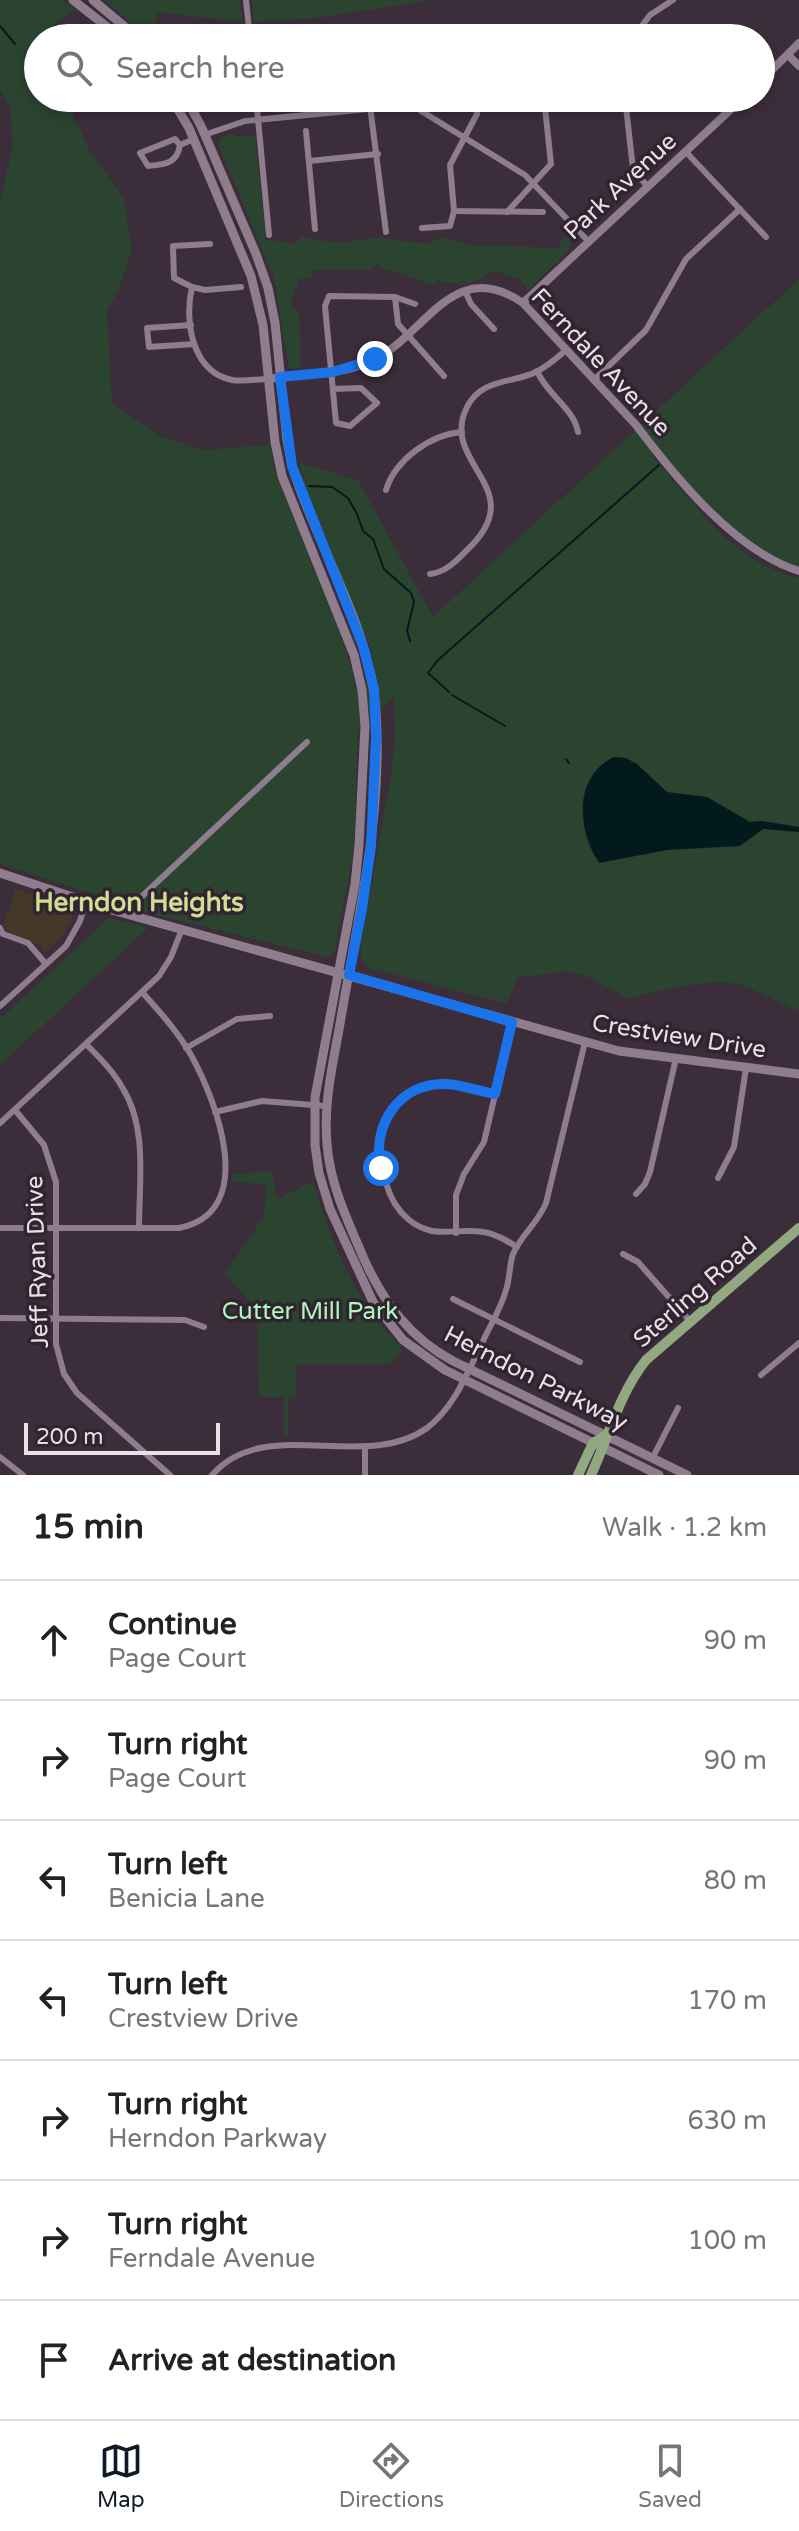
<!DOCTYPE html>
<html lang="en">
<head>
<meta charset="utf-8">
<style>
	body { margin:0; font-family:"Varela Round",sans-serif; background:#f2f2f2; color:#222 }
	.scale { position:absolute; left:24px; bottom:20px; width:196px; box-sizing:border-box; padding-left:8px; border:4px solid #eae0e9; border-top:0; font-size:22px; line-height:28px; white-space:nowrap; color:#eae0e9; -webkit-text-stroke:6px #322331; paint-order:stroke }
	.stop { position:absolute; width:24px; height:24px; margin:-18px; border:6px solid #1a73e8; border-radius:50%; background:#fff }
	.stop.end { background:#1a73e8; border-color:#fff; box-shadow:0 2px 8px #0008 }
	.list { margin:0; padding:0; list-style:none }
	h2 { display:flex; justify-content:space-between; align-items:center; height:104px; margin:0; padding:0 32px; font-size:34px }
	h2 small { font-size:26px; font-weight:400; color:#767676 }
	.list li { display:grid; grid-template-columns:52px 1fr auto; gap:24px; align-items:center; box-sizing:border-box; height:120px; padding:0 32px; border-top:2px solid #e0e0e0 }
	.list b { display:block; font-size:30px; white-space:nowrap }
	.list p { margin:0; font-size:26px; white-space:nowrap; color:#767676 }
	.list em { font-size:26px; font-style:normal; color:#767676 }
	.icon { flex:none; width:44px; height:44px; fill:none; stroke:currentColor; stroke-width:2; stroke-linecap:round; stroke-linejoin:round }
	.map { position:relative; flex:none; width:799px; height:1475px; overflow:hidden }
	.search { position:absolute; background:#fff; box-shadow:0 4px 12px #0003; left:24px; right:24px; top:24px; height:88px; display:flex; align-items:center; gap:20px; box-sizing:border-box; padding:0 28px; border-radius:44px; color:#767676; font-size:30px }
	.sheet { height:944px; background:#fff }
	nav { display:flex; justify-content:space-around; align-items:center; box-sizing:border-box; height:112px; border-top:2px solid #e0e0e0; background:#fff; font-size:22px; color:#767676 }
	nav a { display:grid; justify-items:center; gap:4px }
	nav .on { color:#111827 }
	.map>svg:first-child { display:block }
</style>
</head>
<body>
<div class="map">
<svg width="799" height="1475" viewBox="0 0 799 1475">
	<rect width="100%" height="100%" fill="#3c2d3b"/>
	<path fill="#443829" d="M16,889L72,908L73,917L64,934L45,953L40,945L6,931L4,925Z"/>
	<g fill="#2a4430">
		<path d="M0,0H60L75,9L37,39L38,98H65L90,151L124,199L132,249L119,289L107,311L112,404L160,436L203,450L270,445L276,475L343,641L352,669L355,689L375,670L372,652L306,489L299,463L358,480L433,617L799,279V570L752,549L656,451L652,456C694,502 735,565 799,578V1011C780,1003 761,992 741,985C714,977 657,991 629,999C611,990 590,974 570,972C552,970 536,978 519,976L506,1003L368,968L361,958V944L391,775L395,738L394,697L358,730L354,846L335,951L328,957L156,915L0,864V202L13,145L10,108L0,90Z"/>
		<path d="M105,0H239L243,22L157,12L155,38H148Z"/>
		<path d="M252,0H433L316,18L254,22Z"/>
		<path d="M230,134C239,138 246,134 255,136L266,239L294,244L302,237L336,243L379,238L430,244L438,238H445L471,245L558,248L564,237L571,238L569,251L528,290L520,279L494,271C467,285 467,287 437,280L432,285L388,269L385,271L379,263L370,270H315L310,279L300,278L290,304L299,312L301,367L289,368L274,278L219,146L220,138Z"/>
		<path d="M109,918L148,928L0,1065V1019Z"/>
		<path d="M272,1171L277,1199L313,1181C331,1242 357,1306 403,1349L390,1364H296V1396L289,1397L288,1436H284V1397H259L257,1309L223,1272H226L264,1216L266,1185L232,1181V1174Z"/>
	</g>
	<path fill="#031a1d" d="M614,757L626,758L637,764L667,792L707,797L750,822L762,821L799,827V832L763,829L740,846L667,850L599,863C578,832 572,777 614,757Z"/>
	<g fill="none" stroke-linecap="round" stroke-linejoin="round">
		<g stroke="#031a1d" stroke-width="2">
			<path d="M0,26L15,44"/>
			<path d="M309,486L332,487L348,498L357,514L363,531L373,539L384,569L411,593L414,602L407,631L410,641"/>
			<path d="M449,692L428,673L438,660L659,465"/>
			<path d="M452,695L505,726"/>
			<path d="M566,759L569,763"/>
		</g>
		<g stroke="#8f7d8e" stroke-width="6">
			<path d="M246,0L250,38"/>
			<path d="M633,38L650,15L673,0"/>
			<path d="M212,98L213,105"/>
			<path d="M256,98L269,235"/>
			<path d="M369,98L386,232"/>
			<path d="M475,98L477,114L450,165L454,211L543,212"/>
			<path d="M625,98L633,169L648,187"/>
			<path d="M435,101L460,98"/>
			<path d="M306,131L315,229"/>
			<path d="M204,135L245,121L399,106L418,109L525,175L589,242"/>
			<path d="M180,145C177,164 165,164 148,166L140,153L175,139L180,145L194,139"/>
			<path d="M686,152L766,237"/>
			<path d="M309,161L378,154"/>
			<path d="M507,212L551,164L544,98"/>
			<path d="M422,228L450,226L454,211"/>
			<path d="M192,287L174,278L173,246L210,244"/>
			<path d="M241,287L205,290L192,287C184,321 192,372 232,380C244,382 257,379 269,379"/>
			<path d="M465,291L471,304L494,329"/>
			<path d="M395,297L398,324L444,376"/>
			<path d="M191,325L147,328L149,347L194,344"/>
			<path d="M537,371C547,395 573,407 578,432"/>
			<path d="M594,380L646,330L686,259L740,209"/>
			<path d="M333,389L361,388L377,403L350,426L336,423L325,306L329,296L395,297L415,304"/>
			<path d="M386,490C395,460 431,434 462,432"/>
			<path d="M430,574C446,572 455,562 466,551C534,488 438,465 467,407C482,378 511,384 536,372C548,366 557,358 566,350"/>
			<path d="M132,915L138,900L307,742"/>
			<path d="M0,928L3,934L28,943L46,964"/>
			<path d="M0,1006L66,946L80,921L86,901"/>
			<path d="M86,1044C99,1057 113,1071 122,1087C148,1128 139,1182 139,1228"/>
			<path d="M186,1048L237,1019L270,1016"/>
			<path d="M495,1094C474,1090 450,1081 428,1086C379,1098 373,1141 386,1183C390,1197 396,1209 408,1219C434,1241 454,1227 484,1232C496,1234 506,1240 517,1247"/>
			<path d="M15,1110L44,1145L56,1182V1344L64,1374L77,1393L170,1475"/>
			<path d="M215,1112L262,1101L326,1106"/>
			<path d="M0,1123L159,976L171,957L182,929"/>
			<path d="M718,1178L734,1147L746,1068"/>
			<path d="M636,1194L645,1184L650,1172L676,1058"/>
			<path d="M0,1228H179C259,1212 217,1102 191,1055C178,1032 160,1012 142,992"/>
			<path d="M456,1233V1195L464,1174L484,1142L512,1022"/>
			<path d="M623,1254L638,1262L690,1321"/>
			<path d="M453,1299L580,1362"/>
			<path d="M0,1318L185,1320L204,1327"/>
			<path d="M761,1375L799,1343"/>
			<path d="M0,1457L23,1475"/>
			<path d="M652,1459L678,1408"/>
			<path d="M212,1475C265,1414 364,1473 427,1428C455,1407 468,1371 483,1341C491,1324 501,1308 506,1290C510,1279 509,1266 513,1254C521,1235 538,1223 546,1203L585,1042"/>
			<path d="M365,1475V1447"/>
		</g>
		<g stroke="#8f7d8e" stroke-width="8">
			<path d="M789,56L799,66"/>
			<path d="M761,81L799,43"/>
			<path d="M523,303L743,98"/>
			<path d="M269,379C304,373 340,376 372,361C426,335 453,255 523,303L636,425C676,478 735,551 799,571"/>
		</g>
		<g stroke="#8f7d8e" stroke-width="9">
			<path d="M73,0L121,38"/>
			<path d="M93,0L138,38"/>
			<path d="M171,98L189,128L251,276L263,325L275,442L282,476L354,655L362,690L365,726L359,845L355,884L315,1097V1145L319,1173L330,1209L373,1302L403,1340L445,1370L659,1475"/>
			<path d="M186,98L201,126L256,254L268,288L275,323L287,440L292,466C317,548 370,624 376,711C383,815 358,917 341,1018C334,1060 323,1101 327,1144C330,1185 348,1221 364,1259C384,1303 410,1338 453,1361L687,1475"/>
			<path d="M0,873L112,910L619,1051L799,1074"/>
		</g>
		<g stroke="#91a880" stroke-width="10">
			<path d="M578,1475L593,1443L605,1436"/>
			<path d="M591,1475C609,1436 619,1394 646,1360L799,1228"/>
		</g>
	</g>
	<g fill="none" stroke-linecap="round" stroke-linejoin="round">
		<path stroke="#1a73e8" stroke-width="10" d="M375,359L333,372L280,377L292,466L363,646L374,689L376,737L371,846L362,909L349,975L512,1022L495,1094C479,1091 462,1085 446,1084C399,1082 371,1126 381,1168"/>
	</g>
	<g text-anchor="middle" stroke-width="7" stroke-linejoin="round" paint-order="stroke">
		<g font-size="24" fill="#eae0e9" stroke="#322331">
			<text transform="translate(620 186) rotate(-43)" y="8">Park Avenue</text>
			<text transform="translate(601 362) rotate(47)" y="8">Ferndale Avenue</text>
			<text transform="translate(679 1036) rotate(9)" y="8">Crestview Drive</text>
			<text transform="translate(37 1262) rotate(-92)" y="8">Jeff Ryan Drive</text>
			<text transform="translate(695 1292) rotate(-41)" y="8">Sterling Road</text>
			<text transform="translate(536 1378) rotate(27)" y="8">Herndon Parkway</text>
		</g>
		<g font-size="24" fill="#aef7bf" stroke="#322331">
			<text x="310" y="1319">Cutter Mill Park</text>
		</g>
		<g font-size="26" font-weight="bold" fill="#cedf93" stroke="#322331">
			<text x="139" y="911">Herndon Heights</text>
		</g>
	</g>
</svg>
<div class="scale">200 m</div>
<div class="stop" style="left:381px;top:1168px"></div>
<div class="stop end" style="left:375px;top:359px"></div>
<div class="search"><svg class="icon" aria-label="search" viewBox="0 0 24 24"><circle cx="10" cy="10" r="6"/><path d="M15 15l6 6"/></svg>Search here</div>
</div>
<section class="sheet">
<h2>15 min<small>Walk · 1.2 km</small></h2>
<ul class="list">
<li><svg class="icon" aria-label="ahead" viewBox="0 0 24 24"><path d="M12 20V5M6 11l6-6 6 6"/></svg><div><b>Continue</b><p>Page Court</p></div><em>90 m</em></li>
<li><svg class="icon" aria-label="right" viewBox="0 0 24 24"><path d="M7 20v-9h11M14 6l5 5-5 5"/></svg><div><b>Turn right</b><p>Page Court</p></div><em>90 m</em></li>
<li><svg class="icon" aria-label="left" viewBox="0 0 24 24"><path d="M17 20v-9H6M10 6l-5 5 5 5"/></svg><div><b>Turn left</b><p>Benicia Lane</p></div><em>80 m</em></li>
<li><svg class="icon" aria-label="left" viewBox="0 0 24 24"><path d="M17 20v-9H6M10 6l-5 5 5 5"/></svg><div><b>Turn left</b><p>Crestview Drive</p></div><em>170 m</em></li>
<li><svg class="icon" aria-label="right" viewBox="0 0 24 24"><path d="M7 20v-9h11M14 6l5 5-5 5"/></svg><div><b>Turn right</b><p>Herndon Parkway</p></div><em>630 m</em></li>
<li><svg class="icon" aria-label="right" viewBox="0 0 24 24"><path d="M7 20v-9h11M14 6l5 5-5 5"/></svg><div><b>Turn right</b><p>Ferndale Avenue</p></div><em>100 m</em></li>
<li><svg class="icon" aria-label="arrive" viewBox="0 0 24 24"><path d="M6 21V4h12l-3 4 3 4H6"/></svg><div><b>Arrive at destination</b></div></li>
</ul>
</section>
<nav>
<a class="on"><svg class="icon" aria-label="map" viewBox="0 0 24 24"><path d="M3 6l6-2 6 2 6-2v14l-6 2-6-2-6 2zM9 4v14M15 6v14"/></svg>Map</a>
<a><svg class="icon" aria-label="directions" viewBox="0 0 24 24"><path d="M12 3l9 9-9 9-9-9zM9 14v-3h6M13 9l2 2-2 2"/></svg>Directions</a>
<a><svg class="icon" aria-label="saved" viewBox="0 0 24 24"><path d="M7 4h10v16l-5-4-5 4z"/></svg>Saved</a>
</nav>
</body>
</html>
